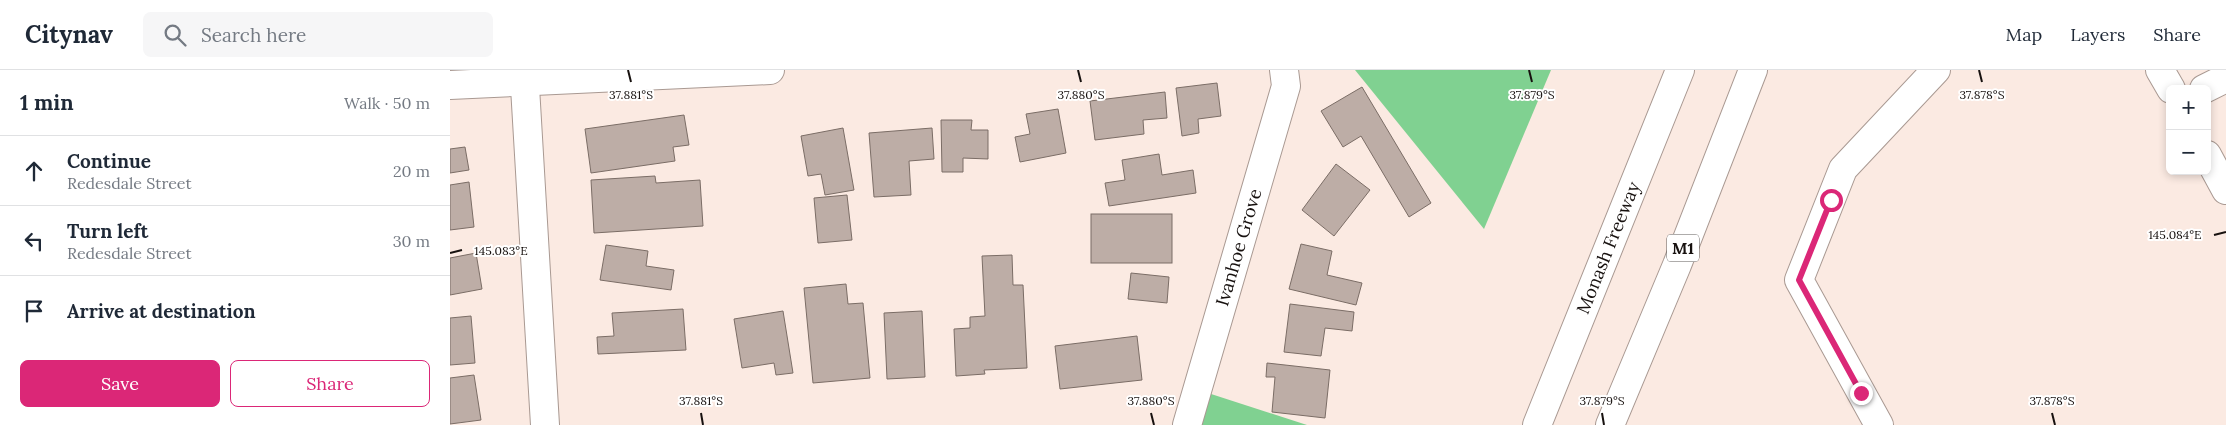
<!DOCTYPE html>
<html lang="en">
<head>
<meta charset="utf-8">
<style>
	body { margin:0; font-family:Lora,serif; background:#f6f6f7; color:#1f2937 }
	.controls { position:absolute; right:15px; top:15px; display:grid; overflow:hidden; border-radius:8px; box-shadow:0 2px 8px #0003 }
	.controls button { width:45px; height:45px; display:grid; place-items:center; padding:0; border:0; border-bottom:1px solid #e0e1e3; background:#fff; color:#1f2937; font:25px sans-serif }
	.stop { position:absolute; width:15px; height:15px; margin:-11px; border:4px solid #db2777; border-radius:50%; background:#fff }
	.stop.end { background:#db2777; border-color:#fff; box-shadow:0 1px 5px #0008 }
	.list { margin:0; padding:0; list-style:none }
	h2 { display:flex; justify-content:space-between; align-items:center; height:65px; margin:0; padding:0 20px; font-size:21px }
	h2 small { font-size:16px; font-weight:400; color:#747a83 }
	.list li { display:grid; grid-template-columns:32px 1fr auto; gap:15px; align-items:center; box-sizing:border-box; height:70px; padding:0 20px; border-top:1px solid #e0e1e3 }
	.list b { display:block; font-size:19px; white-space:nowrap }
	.list p { margin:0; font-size:16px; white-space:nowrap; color:#747a83 }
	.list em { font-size:16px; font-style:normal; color:#747a83 }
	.actions { display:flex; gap:10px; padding:15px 20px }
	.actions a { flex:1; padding:11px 0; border:1px solid #db2777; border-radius:8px; text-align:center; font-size:18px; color:#db2777 }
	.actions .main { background:#db2777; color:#fff }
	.icon { flex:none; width:28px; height:28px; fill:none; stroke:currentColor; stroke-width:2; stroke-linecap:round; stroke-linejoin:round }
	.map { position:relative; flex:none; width:1776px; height:355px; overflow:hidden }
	header { display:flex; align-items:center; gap:30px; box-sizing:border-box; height:70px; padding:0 25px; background:#fff; border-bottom:1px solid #e0e1e3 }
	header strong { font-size:24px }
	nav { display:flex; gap:28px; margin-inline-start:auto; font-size:18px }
	.search { width:350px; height:45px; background:#f6f6f7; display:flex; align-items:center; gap:12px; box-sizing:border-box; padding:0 18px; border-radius:8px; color:#747a83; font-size:19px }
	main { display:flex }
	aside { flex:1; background:#fff }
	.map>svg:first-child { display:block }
</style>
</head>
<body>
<header>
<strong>Citynav</strong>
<div class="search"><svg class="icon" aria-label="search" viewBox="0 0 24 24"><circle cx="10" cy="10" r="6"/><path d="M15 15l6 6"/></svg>Search here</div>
<nav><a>Map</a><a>Layers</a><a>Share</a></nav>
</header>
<main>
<aside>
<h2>1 min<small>Walk · 50 m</small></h2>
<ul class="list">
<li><svg class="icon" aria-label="ahead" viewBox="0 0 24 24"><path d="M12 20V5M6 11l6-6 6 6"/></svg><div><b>Continue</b><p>Redesdale Street</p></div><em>20 m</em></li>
<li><svg class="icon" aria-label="left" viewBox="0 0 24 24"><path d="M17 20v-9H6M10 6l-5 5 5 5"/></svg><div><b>Turn left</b><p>Redesdale Street</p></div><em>30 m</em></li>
<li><svg class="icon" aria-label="arrive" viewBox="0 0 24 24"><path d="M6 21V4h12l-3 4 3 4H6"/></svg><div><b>Arrive at destination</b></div></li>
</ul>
<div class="actions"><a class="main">Save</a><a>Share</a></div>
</aside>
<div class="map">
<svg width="1776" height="355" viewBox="0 0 1776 355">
	<rect width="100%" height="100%" fill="#fbeae2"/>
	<g fill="#80d191">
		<path d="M905,0H1101L1034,159Z"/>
		<path d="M758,323L857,355H749Z"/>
	</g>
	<g fill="#bdada6" stroke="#7b6d66">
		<path d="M767,13L771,46L748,49L749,63L732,66L726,18Z"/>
		<path d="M912,17L981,133L959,147L911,66L893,77L871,41Z"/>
		<path d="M715,22L717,48L693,50L694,64L645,70L640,31Z"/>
		<path d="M608,39L616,83L570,92L565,67L580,64L576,44Z"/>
		<path d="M234,45L239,75L223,77L225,91L141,103L135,59Z"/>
		<path d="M491,50H522L521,60H538V89L513,88V102H492Z"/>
		<path d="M393,58L404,120L375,125L371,104L358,106L351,66Z"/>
		<path d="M482,58L484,89L459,91L461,125L424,127L419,63Z"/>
		<path d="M15,77L19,100L0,103V79Z"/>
		<path d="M709,84L712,105L743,100L746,123L659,136L655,113L675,110L672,90Z"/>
		<path d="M886,94L920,120L884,166L852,140Z"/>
		<path d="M205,106L206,113L250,110L253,156L144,163L141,110Z"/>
		<path d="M19,112L24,157L0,160V115Z"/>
		<path d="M397,125L402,170L368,173L364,128Z"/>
		<rect x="641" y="144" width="81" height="49"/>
		<path d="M851,174L882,181L877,205L912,213L906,235L839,219Z"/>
		<path d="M156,175L198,181L196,196L224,200L221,220L150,210Z"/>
		<path d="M26,183L32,219L0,225V188Z"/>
		<path d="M562,185L563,215H573L577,298L534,300L535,304L506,306L504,259L520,258V247L535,246L532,186Z"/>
		<path d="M681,203L719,207L717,233L678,229Z"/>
		<path d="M396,214L398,234L413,233L420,308L363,313L354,218Z"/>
		<path d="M840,234L904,242L902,261L875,258L871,286L834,282Z"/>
		<path d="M233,239L236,280L148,284L147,267L164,266L162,243Z"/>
		<path d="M333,241L343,303L326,305L324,293L292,298L284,249Z"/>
		<path d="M472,241L475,307L437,309L434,243Z"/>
		<path d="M21,246L25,293L0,295V248Z"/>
		<path d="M687,266L692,310L610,319L605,276Z"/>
		<path d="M817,293L880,300L875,348L822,342L825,307H816Z"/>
		<path d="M24,305L31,350L0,354V308Z"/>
	</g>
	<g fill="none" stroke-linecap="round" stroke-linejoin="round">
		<defs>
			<g id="minor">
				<path d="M74,0L95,355"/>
				<path d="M1710,0L1721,19"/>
				<path d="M0,15L320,0"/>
				<path d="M1754,19L1776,8"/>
				<path d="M1757,85L1776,120"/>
				<path id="s1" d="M737,355L836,16L834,0"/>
				<path d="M1429,355L1349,210L1393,99L1486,0"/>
			</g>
			<g id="highway">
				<path id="s2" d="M1087,355L1230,0"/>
				<path d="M1160,355L1227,195L1303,0"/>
			</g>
		</defs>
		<use href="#minor" stroke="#a99992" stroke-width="30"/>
		<use href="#highway" stroke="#a99992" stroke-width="30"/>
		<use href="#minor" stroke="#fff" stroke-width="28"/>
		<use href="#highway" stroke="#fff" stroke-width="28"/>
	</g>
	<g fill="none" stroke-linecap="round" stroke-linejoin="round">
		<path stroke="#db2777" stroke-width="6" d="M1381,130L1349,210L1411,323"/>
	</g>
	<path fill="none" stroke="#17110f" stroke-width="2" d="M178,0L181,12M628,0L631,12M1079,0L1082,12M1529,0L1532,12M1764,165L1776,162M0,183L12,180M251,343L253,355M701,343L704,355M1152,343L1154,355M1602,343L1605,355"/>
	<g text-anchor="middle" stroke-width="4" stroke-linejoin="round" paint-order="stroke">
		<rect fill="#fff" stroke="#5d5857" stroke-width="1" x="1217" y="164.5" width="32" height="27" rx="4"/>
		<g font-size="16" font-weight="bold" fill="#17110f">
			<text x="1233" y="184">M1</text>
		</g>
		<g font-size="18" fill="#17110f" stroke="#fff">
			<text dy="6" stroke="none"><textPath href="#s1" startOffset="185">Ivanhoe Grove</textPath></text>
			<text dy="6" stroke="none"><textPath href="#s2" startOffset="191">Monash Freeway</textPath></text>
		</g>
	</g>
	<g font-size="12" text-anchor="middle" fill="#17110f" stroke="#fff" stroke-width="4" stroke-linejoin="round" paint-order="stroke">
		<text x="181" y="29">37.881°S</text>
		<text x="631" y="29">37.880°S</text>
		<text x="1082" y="29">37.879°S</text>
		<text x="1532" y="29">37.878°S</text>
		<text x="1725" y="169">145.084°E</text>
		<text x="51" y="185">145.083°E</text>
		<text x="251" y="335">37.881°S</text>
		<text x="701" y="335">37.880°S</text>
		<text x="1152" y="335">37.879°S</text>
		<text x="1602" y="335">37.878°S</text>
	</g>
</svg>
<div class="controls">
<button>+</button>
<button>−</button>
</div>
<div class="stop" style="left:1381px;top:130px"></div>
<div class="stop end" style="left:1411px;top:323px"></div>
</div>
</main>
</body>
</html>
